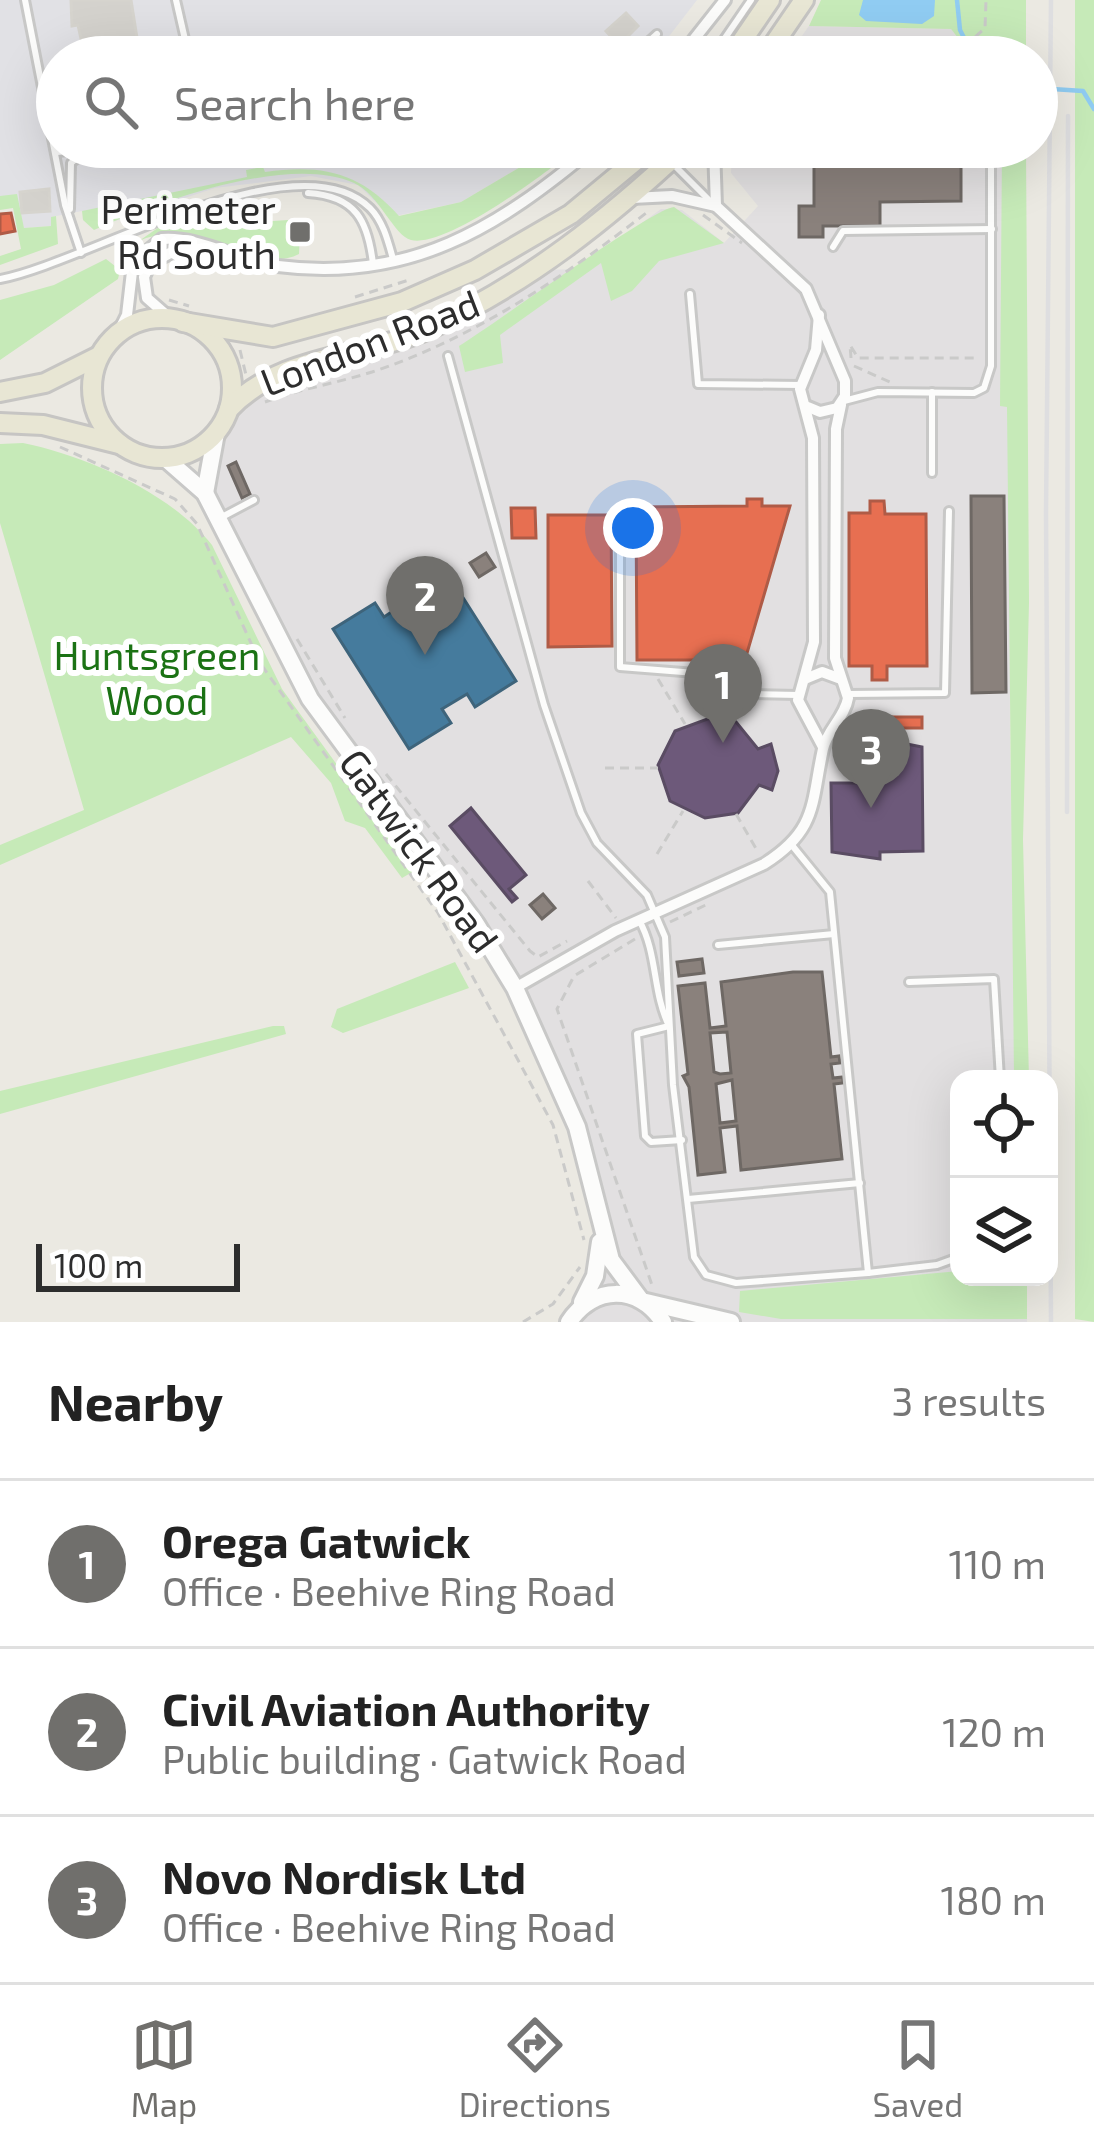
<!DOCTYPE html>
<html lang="en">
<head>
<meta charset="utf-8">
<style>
	body { margin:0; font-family:"Exo 2",sans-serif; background:#f6f6f6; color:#222 }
	.controls { position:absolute; right:36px; bottom:36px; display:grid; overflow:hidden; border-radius:24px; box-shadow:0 12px 48px #0002 }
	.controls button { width:108px; height:108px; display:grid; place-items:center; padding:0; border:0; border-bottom:3px solid #e0e0e0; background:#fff; color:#222; font:60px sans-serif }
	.scale { position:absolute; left:36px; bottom:30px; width:204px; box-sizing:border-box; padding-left:12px; border:6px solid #2d2d2d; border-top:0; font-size:33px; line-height:42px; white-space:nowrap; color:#2d2d2d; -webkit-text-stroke:9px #fff; paint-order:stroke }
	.you { position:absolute; left:633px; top:528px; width:42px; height:42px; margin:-30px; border:9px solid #fff; border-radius:50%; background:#1a73e8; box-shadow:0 0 0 18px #1a73e833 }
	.badge { display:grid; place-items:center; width:78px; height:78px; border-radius:50%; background:#706f6c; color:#fff; font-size:39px; font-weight:700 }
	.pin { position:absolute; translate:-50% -99px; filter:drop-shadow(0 3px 6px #0008) }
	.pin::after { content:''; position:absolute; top:63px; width:42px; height:36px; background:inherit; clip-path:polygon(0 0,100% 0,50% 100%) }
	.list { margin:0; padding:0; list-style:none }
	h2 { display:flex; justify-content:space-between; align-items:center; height:156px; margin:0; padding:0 48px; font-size:51px }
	h2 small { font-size:39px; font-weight:400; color:#767676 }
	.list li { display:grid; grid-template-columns:78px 1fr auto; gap:36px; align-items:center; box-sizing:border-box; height:168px; padding:0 48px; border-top:3px solid #e0e0e0 }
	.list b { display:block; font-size:45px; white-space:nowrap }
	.list p { margin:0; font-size:39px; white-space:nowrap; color:#767676 }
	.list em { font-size:39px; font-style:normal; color:#767676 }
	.icon { flex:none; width:66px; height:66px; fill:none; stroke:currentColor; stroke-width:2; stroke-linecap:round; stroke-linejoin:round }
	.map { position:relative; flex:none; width:1094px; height:1322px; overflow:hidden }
	.search { position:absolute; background:#fff; box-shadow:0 12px 48px #0002; left:36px; right:36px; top:36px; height:132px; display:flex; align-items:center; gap:30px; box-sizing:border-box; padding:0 42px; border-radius:66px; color:#767676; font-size:45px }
	.sheet { height:660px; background:#fff }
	nav { display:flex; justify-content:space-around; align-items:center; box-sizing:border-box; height:168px; border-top:3px solid #e0e0e0; background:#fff; font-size:33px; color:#767676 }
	nav a { display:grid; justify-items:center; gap:6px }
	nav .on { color:#706f6c }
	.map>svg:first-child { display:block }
</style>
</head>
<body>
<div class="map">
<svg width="1094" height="1322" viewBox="0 0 1094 1322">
	<rect width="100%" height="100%" fill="#ebe9e2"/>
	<g fill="#e2e0e1">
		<path d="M809,26L951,29L974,57H787Z"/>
		<path d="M732,147H1008L1010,746L1019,1079H959V1277H1027V1322H566L599,1252L587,1160L515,988L310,699L204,480L216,433L249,387L366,352L541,270L579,269L661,209L682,210L724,243L758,206L731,173Z"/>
	</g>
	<path fill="#e1e1e5" d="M0,0H697L653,57H57V147H554L461,202L391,217L358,185L311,176L215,188L115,221L82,211L51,217V226L24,228L17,200L0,202Z"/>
	<g fill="#c6eab8">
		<path d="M821,0H1026V57H973L951,29L809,26Z"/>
		<path d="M1075,0H1094V1322L1075,1319Z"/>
		<path d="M554,147H578C550,170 446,249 411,240C394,236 379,194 354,183C288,153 156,203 94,230L83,220L82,211L247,177L246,170L263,167L265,172C322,164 360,172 399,216L461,202Z"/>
		<path d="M1002,147H1026L1029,603L1023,840L1029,1079H1014L1007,407L1000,406Z"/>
		<path d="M17,194L24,228L51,226V217L56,216L58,244L0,265V256L21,249L13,208L0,210V196Z"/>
		<path d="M674,207L724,243L659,261L632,291L611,301L601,263L500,335L503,363L465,372L459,346C495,324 651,209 674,207Z"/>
		<path d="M219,212L243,223L288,220L300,232L299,254C255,277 192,216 139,241L162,225Z"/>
		<path d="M106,259L120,270L118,279L0,360V300L54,285Z"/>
		<path d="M23,443C87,456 171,493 212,545L282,689L414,871L402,878L365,828L345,821L331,783L291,737L0,865V845L84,810L0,523V444Z"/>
		<path d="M455,962L469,988L343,1033L331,1027L337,1009Z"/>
		<path d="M273,1026H284L286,1034L0,1114V1091Z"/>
		<path d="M959,1271V1277H1027V1319H781L739,1312L740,1291Z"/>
	</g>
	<path fill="#90ccf2" d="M863,0H935L934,16L922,24L866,21L859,15Z"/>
	<g fill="#e76f51" stroke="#af5b46" stroke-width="3">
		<path d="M11,213L15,231L0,234V214Z"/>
		<path d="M747,499H762V506H790L745,660L724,664V660H637L636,507L747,506Z"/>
		<path d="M870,501H884L885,514H926L927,666H887V680H872V666H849V513H870Z"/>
		<path d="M511,508H535L536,538H512Z"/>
		<path d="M548,515H611L612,646L548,647Z"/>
		<rect x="877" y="717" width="45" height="11"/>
	</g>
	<g fill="#6d597a" stroke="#5a4c63" stroke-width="3">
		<path d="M710,718L736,722L758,749L771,744L778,771L772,790L759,785L738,813L705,818L670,801L658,765L675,731Z"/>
		<path d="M887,740L922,747L923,851L880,852V859L832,852L831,783H860V748H887Z"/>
		<path d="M471,808L526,875L509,889L517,898L512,902L450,826Z"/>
	</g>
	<path fill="#457b9d" stroke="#3e647b" stroke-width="3" d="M441,563L516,681L475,707L467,694L442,709L451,723L409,749L333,629L375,603L384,617L408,601L401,588Z"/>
	<g fill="#8a817c" stroke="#6e6864" stroke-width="3" fill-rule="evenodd">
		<path d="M814,147H961V201L880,202V226H823V237H799V206H814Z"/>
		<path d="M236,462L250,494L242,498L228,466Z"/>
		<path d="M971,496H1004L1006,692L972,693Z"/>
		<path d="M486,553L495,567L479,577L470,563Z"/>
		<path d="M543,894L555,908L542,919L530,905Z"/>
		<path d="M702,959L704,973L679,976L677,962Z"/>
		<path d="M793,972H822L831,1057L839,1056L840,1063L831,1064L833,1078L843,1077V1083L834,1084L842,1159L741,1170L737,1126L720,1128L725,1172L698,1175L689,1087L683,1076L688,1074L678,986L705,983L710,1028L726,1026L721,982ZM727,1032L731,1073L720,1074L714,1072L710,1033ZM732,1080L736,1121L720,1123L716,1084Z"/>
	</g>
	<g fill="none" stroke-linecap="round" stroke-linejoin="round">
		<g stroke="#90ccf2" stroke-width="4.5">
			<path d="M957,0L960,30L974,57"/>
			<path d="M1037,88L1083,91L1094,109"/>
		</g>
	</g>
	<g fill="#d4d2cd" stroke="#d6d4ce" stroke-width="3">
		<path d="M71,0H131L140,57H85L78,25L72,26Z"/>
		<path d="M626,13L638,26L619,45L606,31Z"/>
		<path d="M49,189L50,211L22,213L20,192Z"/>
	</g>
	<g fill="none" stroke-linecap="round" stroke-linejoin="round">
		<defs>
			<g id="lane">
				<path d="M25,0L65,205L81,253"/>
				<path d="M176,0L189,57"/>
				<path d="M632,57L657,34"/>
				<path d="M712,57L751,0"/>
				<path d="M668,147L670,161L713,204"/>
				<path d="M57,152L115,147"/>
				<path d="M780,155L785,147"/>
				<path d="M308,193C356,196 368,221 373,264"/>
				<path d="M70,209L71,163L89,149"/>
				<path d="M833,247L843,231L992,229"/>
				<path d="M0,279C83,264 297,135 370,208C383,221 388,241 393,259"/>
				<path d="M690,294L698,384L801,385"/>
				<path d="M448,356L544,705L581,813L597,843L647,895L665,937L673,1085L694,1257L706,1275L736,1283L868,1273L830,892L791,844"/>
				<path d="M932,392V473"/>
				<path d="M844,401L878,392L974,393L984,388L991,366V147"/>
				<path d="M220,518L254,500"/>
				<path d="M620,520V667L708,674L728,694"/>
				<path d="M702,693L798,695"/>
				<path d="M848,694L945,693L949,511"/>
				<path d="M639,920C658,954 652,991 669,1026L637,1034L645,1136L651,1142L682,1140"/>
				<path d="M718,945L834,934"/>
				<path d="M909,982L994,979L1000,1079"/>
				<path d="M688,1199L860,1183"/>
				<path d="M868,1273L937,1265L959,1257"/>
			</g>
			<g id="street">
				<path d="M680,57L725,0"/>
				<path d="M714,147L716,206L806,289L845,381V396L837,408L820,412L808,407"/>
				<path d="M632,198L672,196L716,206"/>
				<path d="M819,315L816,350L800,389L813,438L814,642L798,700L823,747"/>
				<path d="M171,319L147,298L144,277L150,264L170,253L220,257"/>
				<path d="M117,335L127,315L133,263L162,239C199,236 239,261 278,266C409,283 498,228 594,147"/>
				<path d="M805,679L822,672L841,679"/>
				<path d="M515,988L615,931L764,864C818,830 811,803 823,749C827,730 845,717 848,698L835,658L836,429L841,405"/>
			</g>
			<g id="secondary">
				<path d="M165,458L205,493L310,699L476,924L515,988L577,1127L611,1260L640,1299"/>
				<path d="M205,493L216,433"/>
				<path d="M582,1302L595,1276L600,1242"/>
				<path d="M646,1302L731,1322"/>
				<path d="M569,1322C593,1285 639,1284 663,1322"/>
			</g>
			<g id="primary">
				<path d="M731,57L770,0"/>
				<path d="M765,57L804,0"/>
				<circle cx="162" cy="388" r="70"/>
				<path d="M183,322L273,337L402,302L475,270L571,214L652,147"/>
				<path d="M0,392L45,383L99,356"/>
				<path d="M229,409C280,354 365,358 431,328C529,282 607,220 685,147"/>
				<path d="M0,423L43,425L119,444"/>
			</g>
		</defs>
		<use href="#lane" stroke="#c8c8c7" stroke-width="12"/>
		<use href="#street" stroke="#c8c8c7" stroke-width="16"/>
		<use href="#secondary" stroke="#c8c8c7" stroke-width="22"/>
		<use href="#primary" stroke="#c6c5c3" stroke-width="24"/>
		<g stroke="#cacac9" stroke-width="3" stroke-dasharray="9 6" stroke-linecap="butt">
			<path d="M953,57L985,28L986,0"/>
			<path d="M703,215L742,243"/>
			<path d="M355,297L409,280"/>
			<path d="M169,300L189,306"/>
			<path d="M240,350L246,375"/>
			<path d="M851,358L850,345L858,358H979"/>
			<path d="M854,366L892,383"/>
			<path d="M265,402C300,389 337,383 372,372C475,338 565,276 650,210"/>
			<path d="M60,447L175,499L197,524L260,663L438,913L518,1060L553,1125L584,1240"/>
			<path d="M297,639L345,718"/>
			<path d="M658,679L685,724"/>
			<path d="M605,768H658"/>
			<path d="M386,774L530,951L538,957L567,941"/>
			<path d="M736,814L758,852"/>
			<path d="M657,854L683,811"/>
			<path d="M588,881L616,918"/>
			<path d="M670,922L710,903"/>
			<path d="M635,939L574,976L557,1009L653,1288"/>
			<path d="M523,1322L553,1304L580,1267"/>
		</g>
		<use href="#lane" stroke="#fcfcfb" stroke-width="6"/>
		<use href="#street" stroke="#fcfcfb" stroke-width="10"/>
		<use href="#secondary" stroke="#fcfcfb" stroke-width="16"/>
		<use href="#primary" stroke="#e8e6d4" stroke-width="18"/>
		<g stroke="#dedee0" stroke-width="4.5">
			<path d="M1067,812L1068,116"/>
			<path d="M1051,1322L1046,513L1051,0"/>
		</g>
	</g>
	<rect fill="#706f6c" stroke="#fff" stroke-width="4.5" x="288" y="220" width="24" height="24" rx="6"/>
	<g text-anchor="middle" stroke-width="12" stroke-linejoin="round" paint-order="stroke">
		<g font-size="39" fill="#2d2d2d" stroke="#fff" text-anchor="end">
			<text x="276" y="224">Perimeter<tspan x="276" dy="45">Rd South</tspan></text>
		</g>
		<g font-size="39" fill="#2d2d2d" stroke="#fff">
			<text transform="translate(370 343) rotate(-21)" y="14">London Road</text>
			<text transform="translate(419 851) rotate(54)" y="14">Gatwick Road</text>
		</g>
		<g font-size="39" fill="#1b7214" stroke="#fff">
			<text x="157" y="670">Huntsgreen<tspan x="157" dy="45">Wood</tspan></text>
		</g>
	</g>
</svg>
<div class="controls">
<button><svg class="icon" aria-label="locate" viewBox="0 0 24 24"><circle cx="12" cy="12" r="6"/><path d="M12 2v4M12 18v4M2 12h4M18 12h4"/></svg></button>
<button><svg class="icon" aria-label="layers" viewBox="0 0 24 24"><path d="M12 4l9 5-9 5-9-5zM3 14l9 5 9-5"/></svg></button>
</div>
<div class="scale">100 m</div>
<div class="you"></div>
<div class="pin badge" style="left:723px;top:743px">1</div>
<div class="pin badge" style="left:425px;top:655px">2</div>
<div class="pin badge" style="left:871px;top:808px">3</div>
<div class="search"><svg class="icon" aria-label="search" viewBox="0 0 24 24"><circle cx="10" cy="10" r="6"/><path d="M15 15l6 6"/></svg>Search here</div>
</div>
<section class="sheet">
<h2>Nearby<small>3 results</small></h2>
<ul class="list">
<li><span class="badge">1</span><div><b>Orega Gatwick</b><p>Office · Beehive Ring Road</p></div><em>110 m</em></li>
<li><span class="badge">2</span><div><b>Civil Aviation Authority</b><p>Public building · Gatwick Road</p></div><em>120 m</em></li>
<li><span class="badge">3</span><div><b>Novo Nordisk Ltd</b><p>Office · Beehive Ring Road</p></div><em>180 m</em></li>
</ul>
</section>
<nav>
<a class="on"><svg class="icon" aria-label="map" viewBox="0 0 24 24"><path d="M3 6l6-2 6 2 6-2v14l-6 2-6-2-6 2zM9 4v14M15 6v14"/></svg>Map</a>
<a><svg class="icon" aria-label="directions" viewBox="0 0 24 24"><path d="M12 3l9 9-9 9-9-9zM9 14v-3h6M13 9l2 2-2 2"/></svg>Directions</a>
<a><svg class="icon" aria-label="saved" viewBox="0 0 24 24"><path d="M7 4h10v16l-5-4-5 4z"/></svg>Saved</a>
</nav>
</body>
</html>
